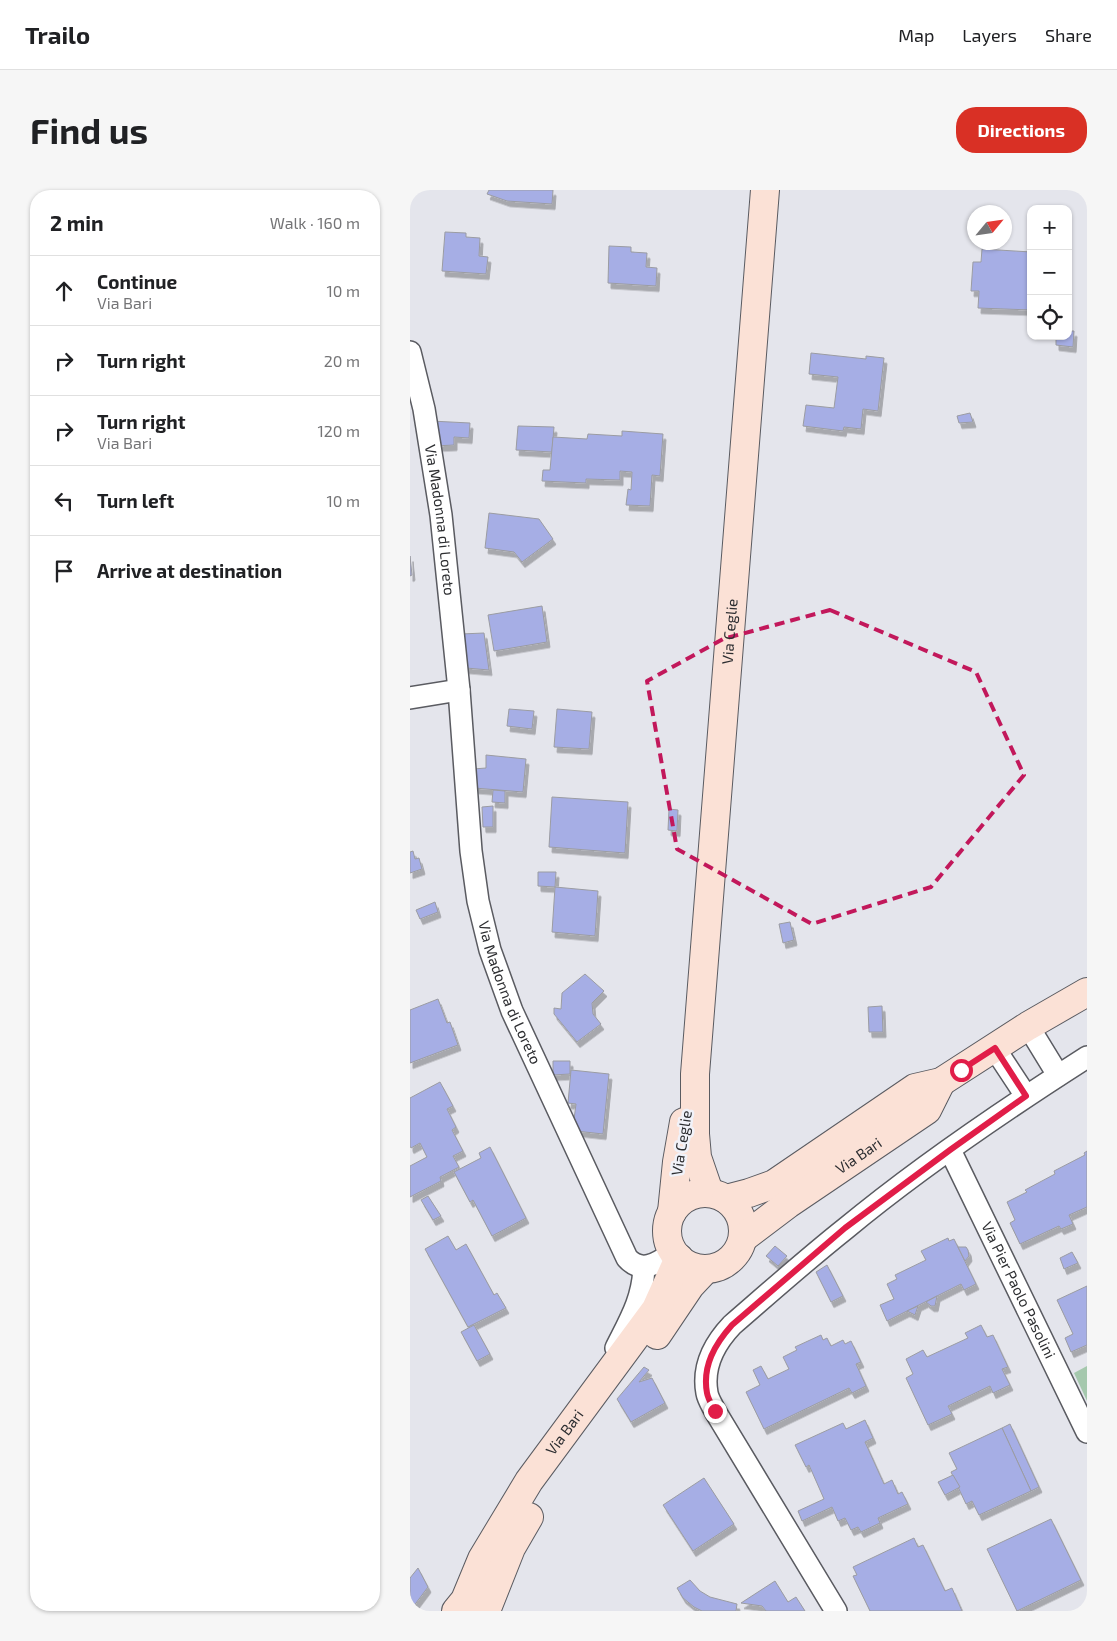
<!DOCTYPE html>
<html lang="en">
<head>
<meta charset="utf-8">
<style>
	body { margin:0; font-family:"Exo 2",sans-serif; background:#f6f6f6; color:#202124 }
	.controls { position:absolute; right:15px; top:15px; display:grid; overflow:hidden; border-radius:10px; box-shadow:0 1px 4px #0004 }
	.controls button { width:45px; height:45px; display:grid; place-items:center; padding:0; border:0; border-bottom:1px solid #e0e0e0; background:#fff; color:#202124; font:25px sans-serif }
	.compass { position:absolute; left:557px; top:15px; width:45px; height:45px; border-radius:50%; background:#fff; box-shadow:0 1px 4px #0004; rotate:61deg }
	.stop { position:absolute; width:15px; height:15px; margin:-11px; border:4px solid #e11d48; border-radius:50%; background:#fff }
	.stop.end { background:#e11d48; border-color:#fff; box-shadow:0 1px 5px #0008 }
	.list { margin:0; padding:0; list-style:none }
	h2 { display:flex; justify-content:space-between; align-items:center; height:65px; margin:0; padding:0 20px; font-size:21px }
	h2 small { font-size:16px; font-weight:400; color:#757577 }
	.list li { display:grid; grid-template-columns:32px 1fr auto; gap:15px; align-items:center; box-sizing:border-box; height:70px; padding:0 20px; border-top:1px solid #e0e0e0 }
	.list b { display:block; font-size:19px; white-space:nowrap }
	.list p { margin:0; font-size:16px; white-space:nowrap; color:#757577 }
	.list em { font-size:16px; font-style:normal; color:#757577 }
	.icon { flex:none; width:28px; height:28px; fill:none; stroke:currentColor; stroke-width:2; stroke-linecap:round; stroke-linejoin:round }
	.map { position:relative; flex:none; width:677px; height:1421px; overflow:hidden; border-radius:20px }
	header { display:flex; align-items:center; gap:30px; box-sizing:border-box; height:70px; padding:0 25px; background:#fff; border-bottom:1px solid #e0e0e0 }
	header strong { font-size:24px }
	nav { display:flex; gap:28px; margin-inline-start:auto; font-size:18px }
	.intro { display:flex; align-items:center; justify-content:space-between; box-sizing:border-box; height:120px; padding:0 30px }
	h1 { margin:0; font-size:35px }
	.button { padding:12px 22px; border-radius:20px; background:#d93025; color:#fff; font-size:18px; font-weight:700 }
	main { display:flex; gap:30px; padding:0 30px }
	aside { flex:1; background:#fff; border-radius:20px; box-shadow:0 1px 4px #0004 }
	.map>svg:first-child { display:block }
</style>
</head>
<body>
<header>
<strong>Trailo</strong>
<nav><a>Map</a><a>Layers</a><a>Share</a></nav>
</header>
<div class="intro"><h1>Find us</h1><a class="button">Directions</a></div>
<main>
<aside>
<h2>2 min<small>Walk · 160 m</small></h2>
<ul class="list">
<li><svg class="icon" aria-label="ahead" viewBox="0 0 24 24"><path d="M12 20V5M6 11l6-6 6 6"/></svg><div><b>Continue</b><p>Via Bari</p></div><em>10 m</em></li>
<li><svg class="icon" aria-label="right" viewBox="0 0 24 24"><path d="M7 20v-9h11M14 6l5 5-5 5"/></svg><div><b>Turn right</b></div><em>20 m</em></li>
<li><svg class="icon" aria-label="right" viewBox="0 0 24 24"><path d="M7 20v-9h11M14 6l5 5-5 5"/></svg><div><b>Turn right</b><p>Via Bari</p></div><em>120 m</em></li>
<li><svg class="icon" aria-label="left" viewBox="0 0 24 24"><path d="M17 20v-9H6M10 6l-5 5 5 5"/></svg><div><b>Turn left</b></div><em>10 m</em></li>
<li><svg class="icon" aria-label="arrive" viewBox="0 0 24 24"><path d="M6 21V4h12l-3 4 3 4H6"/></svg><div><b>Arrive at destination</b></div></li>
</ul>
</aside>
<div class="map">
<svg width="677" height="1421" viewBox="0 0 677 1421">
	<defs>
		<filter id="shadow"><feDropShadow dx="3" dy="5.5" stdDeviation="0" flood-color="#0004"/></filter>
	</defs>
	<rect width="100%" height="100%" fill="#e4e5ec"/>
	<path fill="#a5c8ad" d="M677,1176V1211L664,1183Z"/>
	<g fill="#a6aee5" stroke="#9b9ca2" filter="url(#shadow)">
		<path d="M79,0H143L142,14L97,11L77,4Z"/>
		<path d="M35,42L56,43V47L70,48L69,66L78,67L76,84L32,81Z"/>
		<path d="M199,56L221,57V62L237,63L236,77L247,78L246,96L198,93Z"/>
		<path d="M572,59L621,62V120L568,118L569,101H561L563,72H571Z"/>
		<path d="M658,141H664L663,157L646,155V146H658Z"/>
		<path d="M401,163L456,169V166L474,168L468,221L453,219L451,239L434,237L433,241L393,236L396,215L424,218L428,187L399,184Z"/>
		<path d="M560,223L563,232L549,233L547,226Z"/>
		<path d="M21,231L60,233L59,248L44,247V255L25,256Z"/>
		<path d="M108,236L144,237L142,262L106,260Z"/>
		<path d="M212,241L253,244L250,286L242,285L240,316L216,315L218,299L221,300L222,282L210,281V290L176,289V293L132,291L133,280H140L143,247L177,249L178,244L212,246Z"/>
		<path d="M79,323L129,329L143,349L112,372L104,362L75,358Z"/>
		<path d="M0,366L2,385L0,386Z"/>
		<path d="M132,416L137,452L84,461L78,425Z"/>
		<path d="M74,443L79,480L56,478L51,444Z"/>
		<path d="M99,519L124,521L122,539L97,536Z"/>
		<path d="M147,519L182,522L179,559L144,557Z"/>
		<path d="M76,565L116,569L113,602L64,598L63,579L76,578Z"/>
		<path d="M83,600L95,601V613L82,612Z"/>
		<path d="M142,607L218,612L215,663L139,657Z"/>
		<path d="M83,616V637H73L72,617Z"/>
		<path d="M259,619L268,620L267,641L258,640Z"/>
		<path d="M3,661L5,669L9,668L12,679L0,683V662Z"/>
		<path d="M128,682H146L145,697L128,696Z"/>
		<path d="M145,697L188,701L185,746L142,742Z"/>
		<path d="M25,712L28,722L10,729L6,720Z"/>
		<path d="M380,732L384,750L373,753L369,734Z"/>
		<path d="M175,784L194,801L182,813L183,824L191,834L167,852L144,824V818L151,819L152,803Z"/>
		<path d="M28,809L37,833L40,832L48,855L0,873V820Z"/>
		<path d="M472,816L473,842H459L458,817Z"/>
		<path d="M143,871H160V884L143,885Z"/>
		<path d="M161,880L199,884L193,944L166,941L163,937L166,914L158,913Z"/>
		<path d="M30,892L43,916L37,919L46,937L42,940L53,961L43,966L49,977L30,987L31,991L0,1007V976L17,967L10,953L1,958L0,956V908Z"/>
		<path d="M80,957L116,1028L82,1046L63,1010L60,1012L44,982L71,968L69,963Z"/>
		<path d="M677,961V1017L659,1025L663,1034L651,1039L649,1036L610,1054L600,1033L605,1030L597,1012L617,1002L615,1000L645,984L644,981L675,965L674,963Z"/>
		<path d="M18,1006L31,1026L23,1030L11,1010Z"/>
		<path d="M38,1046L46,1060L56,1054L84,1105L87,1103L96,1118L58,1137L15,1059Z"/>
		<path d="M538,1048L539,1051L544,1049L566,1094L554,1100L551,1094L477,1131L470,1115L484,1109L477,1094L487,1089L485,1085L516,1070L511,1061Z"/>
		<path d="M365,1056L377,1066L368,1076L356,1066Z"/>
		<path d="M548,1057H556L558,1060L559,1066L555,1071Z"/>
		<path d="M662,1062L668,1073L654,1079L650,1068Z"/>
		<path d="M417,1075L433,1106L421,1112L406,1082Z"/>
		<path d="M677,1096V1155L661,1162L655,1148L663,1144L647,1110Z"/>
		<path d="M527,1106L525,1116H521L516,1112Z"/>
		<path d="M508,1116L505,1125L497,1121Z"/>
		<path d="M64,1135L80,1164L67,1171L51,1142Z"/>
		<path d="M571,1135L577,1147L583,1145L598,1177L592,1179L600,1195L583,1203L580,1196L538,1216L542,1224L518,1235L496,1188L503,1184L496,1169L513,1160L517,1167L558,1148L555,1143Z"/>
		<path d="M411,1145L413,1150L417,1148L421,1156L433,1150L435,1154L441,1151L451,1172L446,1174L456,1196L442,1203L439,1198L354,1239L336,1202L350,1195L343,1180L351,1176L358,1189L379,1179L373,1167L387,1160L385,1157Z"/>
		<path d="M234,1177L239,1180L229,1192L242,1188L255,1213L221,1232L207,1209Z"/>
		<path d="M455,1230L463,1248L455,1252L474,1294L482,1290L488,1304L492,1302L498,1314L468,1328L470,1333L451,1342L448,1337L441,1340L435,1328L428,1331L422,1317L392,1331L388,1321L414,1309L399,1275L396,1277L385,1255L433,1233L436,1239Z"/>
		<path d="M600,1234L629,1297L621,1301L592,1238Z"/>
		<path d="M592,1238L621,1301L569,1325L562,1311L556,1314L541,1282L547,1279L539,1263Z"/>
		<path d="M543,1285L550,1297L535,1305L528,1292Z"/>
		<path d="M294,1288L324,1334L283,1361L253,1315Z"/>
		<path d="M641,1329L671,1390L607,1421L577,1359Z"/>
		<path d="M504,1348L508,1357L513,1355L535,1401L542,1398L552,1421H460L443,1386L447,1385L443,1377Z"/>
		<path d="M8,1378L18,1397L0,1421V1388Z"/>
		<path d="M280,1390L290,1401L300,1407L327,1414L326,1421H292L284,1417L273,1408L267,1398Z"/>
		<path d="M365,1391L378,1412L386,1407L395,1421H356L352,1416L331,1413Z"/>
	</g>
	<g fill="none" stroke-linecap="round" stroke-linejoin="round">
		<defs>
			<g id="street">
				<path id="s1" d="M0,162L14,219L31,325L49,500L61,661L68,711L80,760L102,821L217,1068C232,1085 249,1072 264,1062"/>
				<path d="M0,508L49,500"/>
				<path d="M618,836L648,885"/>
				<path d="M585,859L616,906"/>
				<path id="s2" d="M540,960L677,1242"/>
				<path d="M206,1158C220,1130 233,1109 234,1077"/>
				<path d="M426,1421L305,1221C302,1215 298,1209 297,1203C292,1176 304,1154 322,1135C359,1103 396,1070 435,1039C511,976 594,920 677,867"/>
			</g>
			<g id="secondary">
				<path id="s3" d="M299,1002L287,967L285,944V884L355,0"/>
				<circle cx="295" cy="1041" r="38"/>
				<path d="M316,1009L339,1003L364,994L505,898L531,892L618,836L677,802"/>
				<path d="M262,1022L267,972L274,932"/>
				<path id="s4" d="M333,1048L378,1014L517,920L531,892"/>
				<path d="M247,1145L280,1096L296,1079"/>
				<path id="s5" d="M46,1421L55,1410L72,1369L119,1291L246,1119L269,1068"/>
				<path d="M76,1421L101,1358L119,1327"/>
			</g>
		</defs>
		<use href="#street" stroke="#5a5b61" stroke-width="24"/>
		<use href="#secondary" stroke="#5a5b61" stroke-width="30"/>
		<use href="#street" stroke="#fff" stroke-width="21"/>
		<use href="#secondary" stroke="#fbe1d6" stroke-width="28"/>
	</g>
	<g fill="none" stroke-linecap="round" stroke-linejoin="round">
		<path stroke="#e11d48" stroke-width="6" d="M305,1221C302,1215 298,1209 297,1203C292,1176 305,1154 322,1135L435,1038L540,960L616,906L585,858L551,880"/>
	</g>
	<path fill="none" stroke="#c2185b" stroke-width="4" stroke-dasharray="10 6" stroke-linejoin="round" d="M420,420L566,482L614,585L521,697L402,734L267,659L237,491L313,449Z"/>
	<g text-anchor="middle" stroke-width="5" stroke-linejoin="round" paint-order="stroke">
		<g font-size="15" fill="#2d2e31" stroke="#f1f2f9">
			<text dy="5" stroke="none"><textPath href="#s1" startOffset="171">Via Madonna di Loreto</textPath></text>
			<text dy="5" stroke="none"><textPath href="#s3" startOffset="564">Via Ceglie</textPath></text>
			<text dy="5" stroke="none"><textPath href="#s1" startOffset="651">Via Madonna di Loreto</textPath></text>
			<text transform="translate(272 953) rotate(-81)" y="5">Via Ceglie</text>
			<text dy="5" stroke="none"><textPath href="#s4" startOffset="142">Via Bari</textPath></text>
			<text dy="5" stroke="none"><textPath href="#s2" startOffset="156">Via Pier Paolo Pasolini</textPath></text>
			<text dy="5" stroke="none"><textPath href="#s5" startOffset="210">Via Bari</textPath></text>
		</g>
	</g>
</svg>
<div class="controls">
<button>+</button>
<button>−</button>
<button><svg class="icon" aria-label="locate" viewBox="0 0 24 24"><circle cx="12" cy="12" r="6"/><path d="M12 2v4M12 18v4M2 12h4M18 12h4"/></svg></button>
</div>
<svg class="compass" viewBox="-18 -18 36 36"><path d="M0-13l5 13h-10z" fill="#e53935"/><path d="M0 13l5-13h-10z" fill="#757577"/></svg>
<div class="stop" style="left:551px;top:880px"></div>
<div class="stop end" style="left:305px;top:1221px"></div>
</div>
</main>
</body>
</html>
